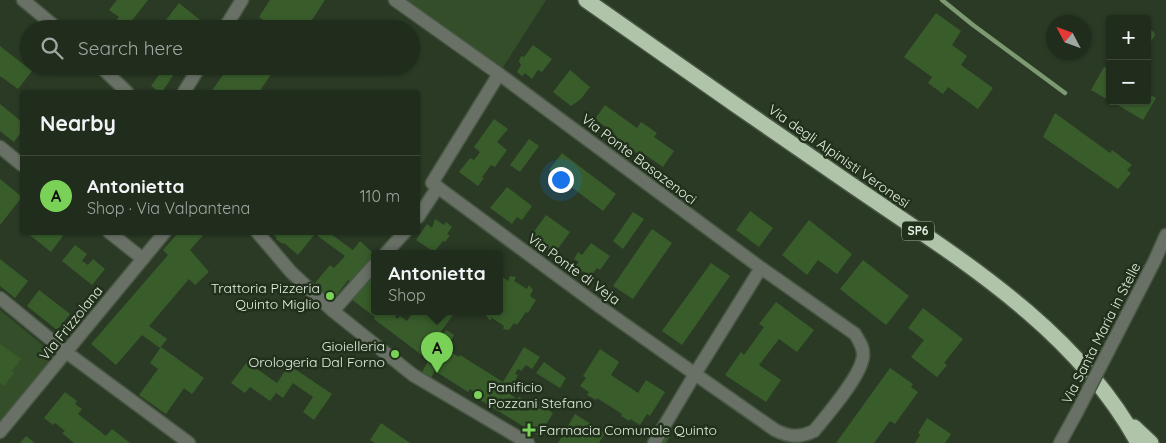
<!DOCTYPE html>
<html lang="en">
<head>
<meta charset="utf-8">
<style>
	body { margin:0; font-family:Quicksand,sans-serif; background:#2d3829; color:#f1f3f6 }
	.controls { position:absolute; right:15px; top:15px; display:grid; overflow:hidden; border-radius:5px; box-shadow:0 1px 4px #0004 }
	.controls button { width:45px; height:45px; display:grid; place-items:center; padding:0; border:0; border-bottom:1px solid #3d483b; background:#202c1c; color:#f1f3f6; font:25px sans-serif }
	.compass { position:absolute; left:1046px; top:15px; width:45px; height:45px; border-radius:50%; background:#202c1c; box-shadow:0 1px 4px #0004; rotate:311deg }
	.you { position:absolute; left:560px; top:179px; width:18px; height:18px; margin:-12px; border:4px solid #fff; border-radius:50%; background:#1a73e8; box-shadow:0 0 0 8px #1a73e833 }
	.badge { display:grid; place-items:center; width:32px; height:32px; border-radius:50%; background:#7ad157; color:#111; font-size:16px; font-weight:700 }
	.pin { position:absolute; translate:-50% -41px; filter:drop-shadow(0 1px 2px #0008) }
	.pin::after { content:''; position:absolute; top:26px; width:18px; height:15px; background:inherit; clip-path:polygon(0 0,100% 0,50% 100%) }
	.popup { position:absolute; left:371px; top:250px; width:132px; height:65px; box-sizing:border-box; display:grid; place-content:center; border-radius:5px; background:#202c1c; filter:drop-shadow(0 1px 4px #0005); font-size:16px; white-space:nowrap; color:#a2a7a3 }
	.popup b { font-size:19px; color:#f1f3f6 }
	.popup::after { content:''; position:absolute; left:50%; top:100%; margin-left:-10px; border:10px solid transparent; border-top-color:#202c1c }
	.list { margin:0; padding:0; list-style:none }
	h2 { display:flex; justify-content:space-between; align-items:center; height:65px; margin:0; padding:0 20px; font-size:21px }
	h2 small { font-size:16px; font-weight:400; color:#a2a7a3 }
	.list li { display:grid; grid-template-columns:32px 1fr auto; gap:15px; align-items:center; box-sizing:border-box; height:80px; padding:0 20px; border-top:1px solid #3d483b }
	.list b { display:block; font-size:19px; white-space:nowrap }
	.list p { margin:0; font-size:16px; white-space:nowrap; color:#a2a7a3 }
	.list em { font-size:16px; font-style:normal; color:#a2a7a3 }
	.icon { flex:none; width:28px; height:28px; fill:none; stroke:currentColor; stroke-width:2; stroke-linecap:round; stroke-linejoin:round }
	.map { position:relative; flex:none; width:1166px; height:443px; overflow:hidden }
	.search { position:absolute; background:#202c1c; box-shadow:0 1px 4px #0004; left:20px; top:20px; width:400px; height:55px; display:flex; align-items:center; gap:12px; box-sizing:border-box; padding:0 18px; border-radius:28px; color:#a2a7a3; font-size:19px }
	.panel { position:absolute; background:#202c1c; box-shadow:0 1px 4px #0004; left:20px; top:90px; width:400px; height:145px; border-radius:5px }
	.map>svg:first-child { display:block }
</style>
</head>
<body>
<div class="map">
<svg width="1166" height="443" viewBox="0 0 1166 443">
	<rect width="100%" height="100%" fill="#2a3a25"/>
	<g fill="#344e2a">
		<path d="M403,0H546L502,69Z"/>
		<path d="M0,310L55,355L0,423Z"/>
	</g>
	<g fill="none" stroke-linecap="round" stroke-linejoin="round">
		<path stroke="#7c9971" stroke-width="4.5" d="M942,0L973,25L1065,93"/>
	</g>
	<g fill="#385d2b">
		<path d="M117,0H148L125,29H108L119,17L109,10Z"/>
		<path d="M270,0H325L306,29H276L259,17Z"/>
		<path d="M179,3L205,24L201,29H176L166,20Z"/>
		<path d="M936,13L961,31L952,45L967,56L961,65L993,88L978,109L948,87L943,94L928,83L932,77L904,57Z"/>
		<path d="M1147,28L1154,32L1155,35L1147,48Z"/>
		<path d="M533,45L552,59L542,72L538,70L532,79L525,73L522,76L517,72L521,65L519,61L521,56L524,57Z"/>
		<path d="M0,46L32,71L18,89L0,76Z"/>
		<path d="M165,66H168L176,71L162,92H160L151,86Z"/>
		<path d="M229,66H269L274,70L259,92H211Z"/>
		<path d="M1104,67L1110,70V101L1091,90Z"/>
		<path d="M570,70L590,87L581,99L571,106L553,92Z"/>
		<path d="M1147,93L1156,98L1143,120L1111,101H1147Z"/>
		<path d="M0,104L22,122V131L14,142L0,131Z"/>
		<path d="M605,105L637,128L641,122L657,133L654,137L674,151L663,167L641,152L639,155L613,136L615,134L595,119Z"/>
		<path d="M1055,113L1110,153L1112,150L1132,165L1127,170L1131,173L1118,189L1043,137Z"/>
		<path d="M494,119L508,129L497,142L507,150L495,167L491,165L482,177L484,178L478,186L459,172L470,158L474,160L480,152L474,147Z"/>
		<path d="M529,139L539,146L520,172L510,165Z"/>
		<path d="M562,153L616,194L603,211L549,170Z"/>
		<path d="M0,179L22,197L0,225Z"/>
		<path d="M507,187L532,206L522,220L517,217L512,224L490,208Z"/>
		<path d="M750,211L773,228L759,247L736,230Z"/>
		<path d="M633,212L644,219L623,249L613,241Z"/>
		<path d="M546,215L570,232L554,254L530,237Z"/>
		<path d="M435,219L444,225L446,222L452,227L447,234L450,235L445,242L443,241L434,252L416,240L427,224L432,228Z"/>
		<path d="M809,220L852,254L837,274L818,260L807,275L782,255Z"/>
		<path d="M652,229L672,243L633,299L613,286Z"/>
		<path d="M26,232H59L63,236L51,252Z"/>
		<path d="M179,232H206L190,250L209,272L195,285L189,279L149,326L167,339L160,348L142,335L116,365L91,344L168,255L163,250Z"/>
		<path d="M271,232H328L353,250L360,241L374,254V256L351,283L348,280L330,304L311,288L330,265L334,268L345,256L315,234L298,255L284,243L283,244L276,239L277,238Z"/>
		<path d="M591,243L610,256L600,270L597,268L591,276L582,271L580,274L573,269L579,262L574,259L578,252L582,255Z"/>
		<path d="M75,245L87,254L82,261L88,265L93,259L105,269L92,285L62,261Z"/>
		<path d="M396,248L406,254H392Z"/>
		<path d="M0,259L28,281L15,298L0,286Z"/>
		<path d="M863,260L909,296L886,325L840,289Z"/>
		<path d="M711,263L730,276L682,345L662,331Z"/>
		<path d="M371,272L374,274V312H399L395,317L398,319L400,316L407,321L413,312H455L423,356L374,319L375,317L351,299Z"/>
		<path d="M501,276L508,281L510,276L516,277L514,281L527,289L529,285L533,290L530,296L536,300L528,313L526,312L517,325L514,323L509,330L503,329L504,326L492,318L490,321L486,315L488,312H500V278Z"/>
		<path d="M39,290L70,314L57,330L27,306Z"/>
		<path d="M776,302L814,330L797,352L779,339L759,365L781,380L766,402L725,375L741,352L744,355L764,327L759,324Z"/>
		<path d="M923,308L963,339L944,363L947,365L937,377L911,357L924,340L908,328Z"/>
		<path d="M446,330L454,335L446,349L459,357L460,355L503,382L524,347L540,357L532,369L526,365L521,371L518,369L515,374L518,375L513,384L509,382L504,390L517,399L519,397L531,402L532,400L553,413L539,436L477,398L479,395L470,389L468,392L435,371L431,378L422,372Z"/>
		<path d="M0,344L21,359L12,371L14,373L4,386L0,383Z"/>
		<path d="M161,347L204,378L192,394L184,388L166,414L139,395L158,369L150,363Z"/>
		<path d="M600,349L619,362L611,375L638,393L646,380L665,392L650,416L647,414L640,425L630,419L629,421L621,416L622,414L597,398L596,400L587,395L589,392L580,386L586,378L583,376Z"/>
		<path d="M247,362L277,383L289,365L332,394L314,420L303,412L313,397L293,383L283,398L276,393L270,401L250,387L245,393L231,383Z"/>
		<path d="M544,362L566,378L560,388L536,373Z"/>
		<path d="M890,368L913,384L911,387L918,392L895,424L890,421L874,443H836Z"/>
		<path d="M65,392L77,401L75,404L82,409L78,414L106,436L112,429L130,443H74L62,433L65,431L55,423L53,425L44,418Z"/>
		<path d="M575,414L605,433L599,443H558Z"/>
		<path d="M927,418L951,434L945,443H915L920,435L918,433Z"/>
		<path d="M381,423L410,443H375L370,440Z"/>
		<path d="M666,425L674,430L666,443H656Z"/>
		<path d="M26,436L35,443H20Z"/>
	</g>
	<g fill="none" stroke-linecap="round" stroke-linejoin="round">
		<defs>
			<g id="minor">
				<path d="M23,0L58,29"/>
				<path d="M395,0L499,74L432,183L600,307L695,374L654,443"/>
				<path d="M224,29L242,0"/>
				<path d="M100,66L127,92"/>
				<path d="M499,74L761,268L855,334C859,341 864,347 863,356C862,375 827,415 814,431C799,438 789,437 775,430L695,374L761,268"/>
				<path d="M184,92L200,66"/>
				<path d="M0,147L22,165"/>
				<path d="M418,217L438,187"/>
				<path d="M109,232L143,259"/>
				<path d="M257,232L291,272L333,311L413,375L528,443"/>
				<path d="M385,254L405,232"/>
				<path d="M0,298L66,352L189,443"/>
				<path d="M333,311L374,265"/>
				<path d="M1115,338L1155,260L1166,235"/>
				<path d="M0,432L165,232"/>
				<path d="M1060,443L1077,412"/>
			</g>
			<g id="highway">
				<path d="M586,0C671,60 757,120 843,179C950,253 1074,325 1138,443"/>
				<path d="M1134,427L1151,443"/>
			</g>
		</defs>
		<use href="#minor" stroke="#485743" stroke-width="15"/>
		<use href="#highway" stroke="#485743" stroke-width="18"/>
		<use href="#minor" stroke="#697167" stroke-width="12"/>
		<use href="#highway" stroke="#b0c4aa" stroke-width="15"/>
		<defs>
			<path id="minor-bridge" d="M1077,412L1115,338"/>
		</defs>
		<use href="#minor-bridge" stroke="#485743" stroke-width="15" stroke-linecap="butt"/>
		<use href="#minor-bridge" stroke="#697167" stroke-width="12"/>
	</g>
	<g fill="#7ad157" stroke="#21301b" stroke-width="2">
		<circle cx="330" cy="296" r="5"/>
		<circle cx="395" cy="354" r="5"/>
		<circle cx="478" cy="395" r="5"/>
		<path d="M526.5 422.5h5v5h5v5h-5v5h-5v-5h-5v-5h5z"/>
	</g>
	<g text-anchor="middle" stroke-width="5" stroke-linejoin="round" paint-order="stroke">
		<rect fill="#21301b" stroke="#a9b4a5" stroke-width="1" x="902" y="221.5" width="32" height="19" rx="4"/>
		<g font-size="12" font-weight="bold" fill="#e3ede0">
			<text x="918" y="235">SP6</text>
		</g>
		<g font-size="14" fill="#e3ede0" stroke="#21301b">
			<text transform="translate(839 156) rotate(35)" y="5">Via degli Alpinisti Veronesi</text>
			<text transform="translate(639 159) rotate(37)" y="5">Via Ponte Basazenoci</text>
			<text transform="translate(574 269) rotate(36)" y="5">Via Ponte di Veja</text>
			<text transform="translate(71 323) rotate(-51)" y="5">Via Frizzolana</text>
			<text transform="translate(1101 333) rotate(-63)" y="5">Via Santa Maria in Stelle</text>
		</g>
		<g font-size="14" fill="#e3ede0" stroke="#21301b" text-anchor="end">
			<text x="320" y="293">Trattoria Pizzeria<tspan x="320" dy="16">Quinto Miglio</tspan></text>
			<text x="385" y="351">Gioielleria<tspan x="385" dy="16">Orologeria Dal Forno</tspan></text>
			<text x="488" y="392" text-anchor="start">Panificio<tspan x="488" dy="16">Pozzani Stefano</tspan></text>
			<text x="539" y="435" text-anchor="start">Farmacia Comunale Quinto</text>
		</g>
	</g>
</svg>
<div class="controls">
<button>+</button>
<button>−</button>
</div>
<svg class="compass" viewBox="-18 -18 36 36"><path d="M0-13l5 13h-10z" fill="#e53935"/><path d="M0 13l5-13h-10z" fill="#a2a7a3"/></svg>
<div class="you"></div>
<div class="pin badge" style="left:437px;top:373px">A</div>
<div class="popup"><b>Antonietta</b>Shop</div>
<div class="search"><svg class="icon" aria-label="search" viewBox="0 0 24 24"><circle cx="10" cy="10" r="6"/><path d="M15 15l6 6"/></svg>Search here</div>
<section class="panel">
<h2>Nearby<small></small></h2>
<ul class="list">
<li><span class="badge">A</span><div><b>Antonietta</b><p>Shop · Via Valpantena</p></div><em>110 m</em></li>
</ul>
</section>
</div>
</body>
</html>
